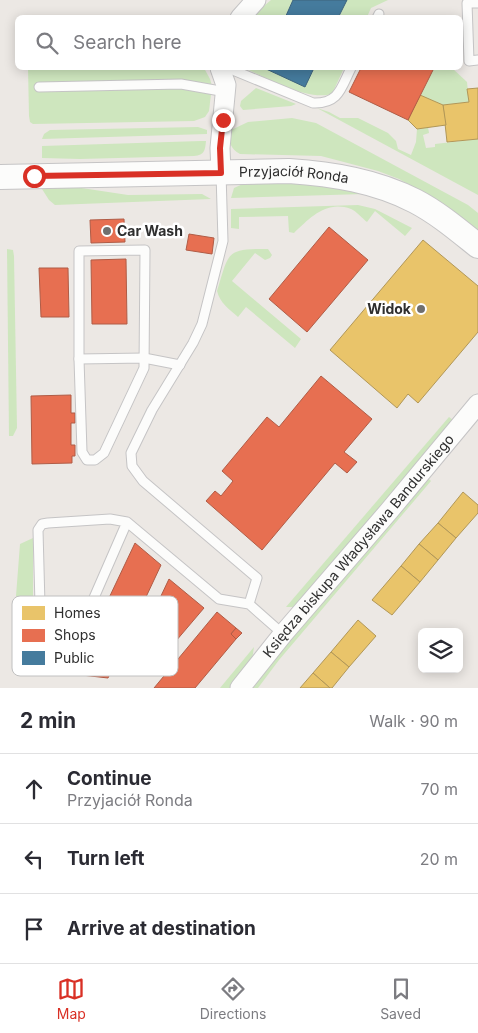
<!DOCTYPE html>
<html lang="en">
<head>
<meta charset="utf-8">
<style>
	body { margin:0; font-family:Inter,sans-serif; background:#f2f2f3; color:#2b2b33 }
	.controls { position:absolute; right:15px; bottom:15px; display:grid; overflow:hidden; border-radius:8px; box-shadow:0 2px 12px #0003 }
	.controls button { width:45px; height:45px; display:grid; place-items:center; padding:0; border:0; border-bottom:1px solid #e1e1e2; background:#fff; color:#2b2b33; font:25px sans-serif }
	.stop { position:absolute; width:15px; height:15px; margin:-11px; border:4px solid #d93025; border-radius:50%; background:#fff }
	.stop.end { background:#d93025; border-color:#fff; box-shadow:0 1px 5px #0008 }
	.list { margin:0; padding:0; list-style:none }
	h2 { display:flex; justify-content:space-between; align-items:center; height:65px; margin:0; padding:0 20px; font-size:21px }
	h2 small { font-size:16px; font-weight:400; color:#7c7c81 }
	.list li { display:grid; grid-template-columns:32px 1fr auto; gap:15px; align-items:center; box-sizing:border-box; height:70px; padding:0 20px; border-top:1px solid #e1e1e2 }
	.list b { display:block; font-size:19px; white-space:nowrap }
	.list p { margin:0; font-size:16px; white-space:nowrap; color:#7c7c81 }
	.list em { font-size:16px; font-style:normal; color:#7c7c81 }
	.icon { flex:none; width:28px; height:28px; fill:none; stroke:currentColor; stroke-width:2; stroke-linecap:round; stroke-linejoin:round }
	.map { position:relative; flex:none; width:478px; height:688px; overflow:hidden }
	.search { position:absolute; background:#fff; box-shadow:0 2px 12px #0003; left:15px; right:15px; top:15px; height:55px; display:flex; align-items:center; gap:12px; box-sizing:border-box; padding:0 18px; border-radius:8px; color:#7c7c81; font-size:19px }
	.sheet { height:275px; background:#fff }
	nav { display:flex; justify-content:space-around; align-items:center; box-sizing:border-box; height:70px; border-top:1px solid #e1e1e2; background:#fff; font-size:14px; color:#7c7c81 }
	nav a { display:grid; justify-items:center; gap:2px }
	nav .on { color:#d93025 }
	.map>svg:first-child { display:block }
</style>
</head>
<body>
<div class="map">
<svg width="478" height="688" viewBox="0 0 478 688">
	<rect width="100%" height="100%" fill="#ece8e4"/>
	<g fill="#cee6be">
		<path d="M271,0H293L285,17L250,18Z"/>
		<path d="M346,0H388L371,8L367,17L339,18Z"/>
		<path d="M28,68H204L210,79L212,86L209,111L205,117L194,121L33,124L30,122L29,116Z"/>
		<path d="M244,68H264L305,87L314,68H344L332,94C306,101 268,78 244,68Z"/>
		<path d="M434,68H452L467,82L469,102L443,105L420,95Z"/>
		<path d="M256,88L296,104L291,106L243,110L240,106L241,101Z"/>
		<path d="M317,108L329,112L340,118H358L388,133L396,141L398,149L411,155L416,142L417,129L428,127L429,133L423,135L426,148L435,147V144L478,139V195Z"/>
		<path d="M292,118L316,123L468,205L478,213V233L424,193L399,179L378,171L321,156L240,154C230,149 229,141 229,131L248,122Z"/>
		<path d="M198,127L207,130V134L42,139L44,134L50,130Z"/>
		<path d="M201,141H206C205,150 205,155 194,156L80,159L42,158V146Z"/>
		<path d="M245,183H314L364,194L231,198L234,188Z"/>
		<path d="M48,187H75L128,195L202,194L211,199L55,205L49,200L42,189Z"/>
		<path d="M358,205L375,209L412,228L405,236L375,211L367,222C362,218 356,211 351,209C326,200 310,218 294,233L289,232L288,216L239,217V229L231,228V209Z"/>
		<path d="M7,249L13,250L14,256L17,428L13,436H9Z"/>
		<path d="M268,249L272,255L270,258L265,260L255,253L232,281L301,339L295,348L246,307L238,317C229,309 220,303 217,291C229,253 225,248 268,249Z"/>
		<path d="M449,417L453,420L296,607H286Z"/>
		<path d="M427,477L431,481L279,660L258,688H250Z"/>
		<path d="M33,538V630H74L82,632L73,652L69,655L23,653L12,648L20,544Z"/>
		<path d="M254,647L252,660L230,688H220Z"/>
	</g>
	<g fill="#e9c46a" stroke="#b19758">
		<path d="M478,88V139L447,142L443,105L469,102L467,89Z"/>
		<path d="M420,95L443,105L446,125L417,129L408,120Z"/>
		<path d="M423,240L478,286V332L418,403L408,394L397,408L330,350Z"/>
		<path d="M463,492L478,505V513L456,538L438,523Z"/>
		<path d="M438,523L456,538L438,560L419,544Z"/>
		<path d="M419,544L438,560L420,582L401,566Z"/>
		<path d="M401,566L420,582L392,615L372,600Z"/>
		<path d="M358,620L376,636L349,667L331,652Z"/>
		<path d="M331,652L349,667L332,688H330L313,673Z"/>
		<path d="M313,673L330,688H300Z"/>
	</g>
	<g fill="#e76f51" stroke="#b05c46">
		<path d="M361,68H434L408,120L349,92Z"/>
		<path d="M124,219L125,242L91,243L90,220Z"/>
		<path d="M329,227L368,260L307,332L269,299Z"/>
		<path d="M189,234L214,238L212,254L186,250Z"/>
		<path d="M126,259L127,324H92L91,260Z"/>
		<path d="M39,268H68L69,317H41Z"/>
		<path d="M321,376L372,419L344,452L357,462L347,473L335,463L262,550L206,501L215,491L221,496L233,481L222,471L267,417L279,427Z"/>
		<path d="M71,395V413H75V423H71V445H75V456H72V463L32,464L31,396Z"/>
		<path d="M135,543L161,565L108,678L73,674Z"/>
		<path d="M169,579L204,608L147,675L134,653Z"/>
		<path d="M217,612L236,628L231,634L236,639L195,688H154Z"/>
		<path d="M236,628L242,633L236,639L231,634Z"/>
	</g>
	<g fill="#457b9d" stroke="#3e647c">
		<path d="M293,0H347L338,18H285Z"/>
		<path d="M264,68H314L305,87Z"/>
	</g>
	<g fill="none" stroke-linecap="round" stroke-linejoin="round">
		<defs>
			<g id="service">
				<path d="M478,3H467L469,61L478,60"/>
				<path d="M377,18L379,14"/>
				<path d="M228,68L313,103C339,104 341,88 351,68"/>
				<path d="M39,87L181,84L226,92"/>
				<path d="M221,173L223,241L202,324L193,343L152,410L131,453L132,466L143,481L257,578L249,604"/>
				<path d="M145,250L144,368L104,453L95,460H87L82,452L79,359V251Z"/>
				<path d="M79,359L144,358L180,365"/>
				<path d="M127,522L93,600C84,608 50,611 40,605L38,530L42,524L48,523L110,519L127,522L219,599L249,604L283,634"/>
			</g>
			<g id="minor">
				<path d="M240,18L256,0"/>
				<path d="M220,68L226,85L220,148L221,173"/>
				<path id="s1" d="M240,688L283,634L389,511L478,404"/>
			</g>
			<g id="tertiary">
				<path id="s2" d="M0,177L289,171C333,174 376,181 415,201C438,213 458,230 478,246"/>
			</g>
		</defs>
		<use href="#service" stroke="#c5c4c5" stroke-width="11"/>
		<use href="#minor" stroke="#c5c4c5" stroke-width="21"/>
		<use href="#tertiary" stroke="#c5c4c5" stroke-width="26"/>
		<use href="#service" stroke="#fcfcfb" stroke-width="9"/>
		<use href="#minor" stroke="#fcfcfb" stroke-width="19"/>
		<use href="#tertiary" stroke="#fcfcfb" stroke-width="24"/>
	</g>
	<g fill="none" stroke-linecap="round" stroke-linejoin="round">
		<path stroke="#d93025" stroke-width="6" d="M34,176L221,173L220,148L223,120"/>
	</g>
	<g fill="#706f6e" stroke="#fff" stroke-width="2">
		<circle cx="107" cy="231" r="5"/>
		<circle cx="421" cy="309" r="5"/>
	</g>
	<g text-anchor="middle" stroke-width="5" stroke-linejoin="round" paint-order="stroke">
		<g font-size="14" fill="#2e2e2e" stroke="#fff">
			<text dy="5" stroke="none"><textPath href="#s2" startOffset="294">Przyjaciół Ronda</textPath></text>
			<text dy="5" stroke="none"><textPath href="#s1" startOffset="185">Księdza biskupa Władysława Bandurskiego</textPath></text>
		</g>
		<g font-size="14" font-weight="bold" fill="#2e2e2e" stroke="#fff" text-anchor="start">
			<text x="117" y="236">Car Wash</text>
			<text x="411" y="314" text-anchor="end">Widok</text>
		</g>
	</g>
	<rect x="12" y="596" width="166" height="80" rx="8" fill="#fff" stroke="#c0c0c0" stroke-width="1"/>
	<rect x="22" y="606" width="23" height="14" fill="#e9c46a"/>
	<rect x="22" y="629" width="23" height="13" fill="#e76f51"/>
	<rect x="22" y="651" width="23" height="14" fill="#457b9d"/>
	<g font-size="14" fill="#2e2e2e">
		<text x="54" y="618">Homes</text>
		<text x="54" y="640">Shops</text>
		<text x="54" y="663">Public</text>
	</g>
</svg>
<div class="controls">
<button><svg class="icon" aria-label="layers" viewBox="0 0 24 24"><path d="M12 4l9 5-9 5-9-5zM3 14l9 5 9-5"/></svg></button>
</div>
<div class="stop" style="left:34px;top:176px"></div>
<div class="stop end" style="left:223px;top:120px"></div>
<div class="search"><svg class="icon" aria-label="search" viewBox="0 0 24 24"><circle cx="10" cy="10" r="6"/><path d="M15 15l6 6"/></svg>Search here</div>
</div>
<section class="sheet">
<h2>2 min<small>Walk · 90 m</small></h2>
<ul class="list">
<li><svg class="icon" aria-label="ahead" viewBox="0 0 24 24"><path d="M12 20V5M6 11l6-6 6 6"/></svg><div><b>Continue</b><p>Przyjaciół Ronda</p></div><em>70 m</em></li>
<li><svg class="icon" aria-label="left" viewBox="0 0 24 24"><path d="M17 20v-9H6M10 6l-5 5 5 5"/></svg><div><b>Turn left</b></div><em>20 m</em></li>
<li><svg class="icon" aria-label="arrive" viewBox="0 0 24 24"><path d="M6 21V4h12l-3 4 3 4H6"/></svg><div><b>Arrive at destination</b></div></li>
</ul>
</section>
<nav>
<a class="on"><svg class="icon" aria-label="map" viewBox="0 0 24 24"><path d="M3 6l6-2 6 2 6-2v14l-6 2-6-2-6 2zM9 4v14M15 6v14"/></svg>Map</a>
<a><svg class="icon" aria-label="directions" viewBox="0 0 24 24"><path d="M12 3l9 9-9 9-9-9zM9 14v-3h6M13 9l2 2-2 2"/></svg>Directions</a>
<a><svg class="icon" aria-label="saved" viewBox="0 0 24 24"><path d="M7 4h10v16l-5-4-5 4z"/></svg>Saved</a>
</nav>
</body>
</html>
